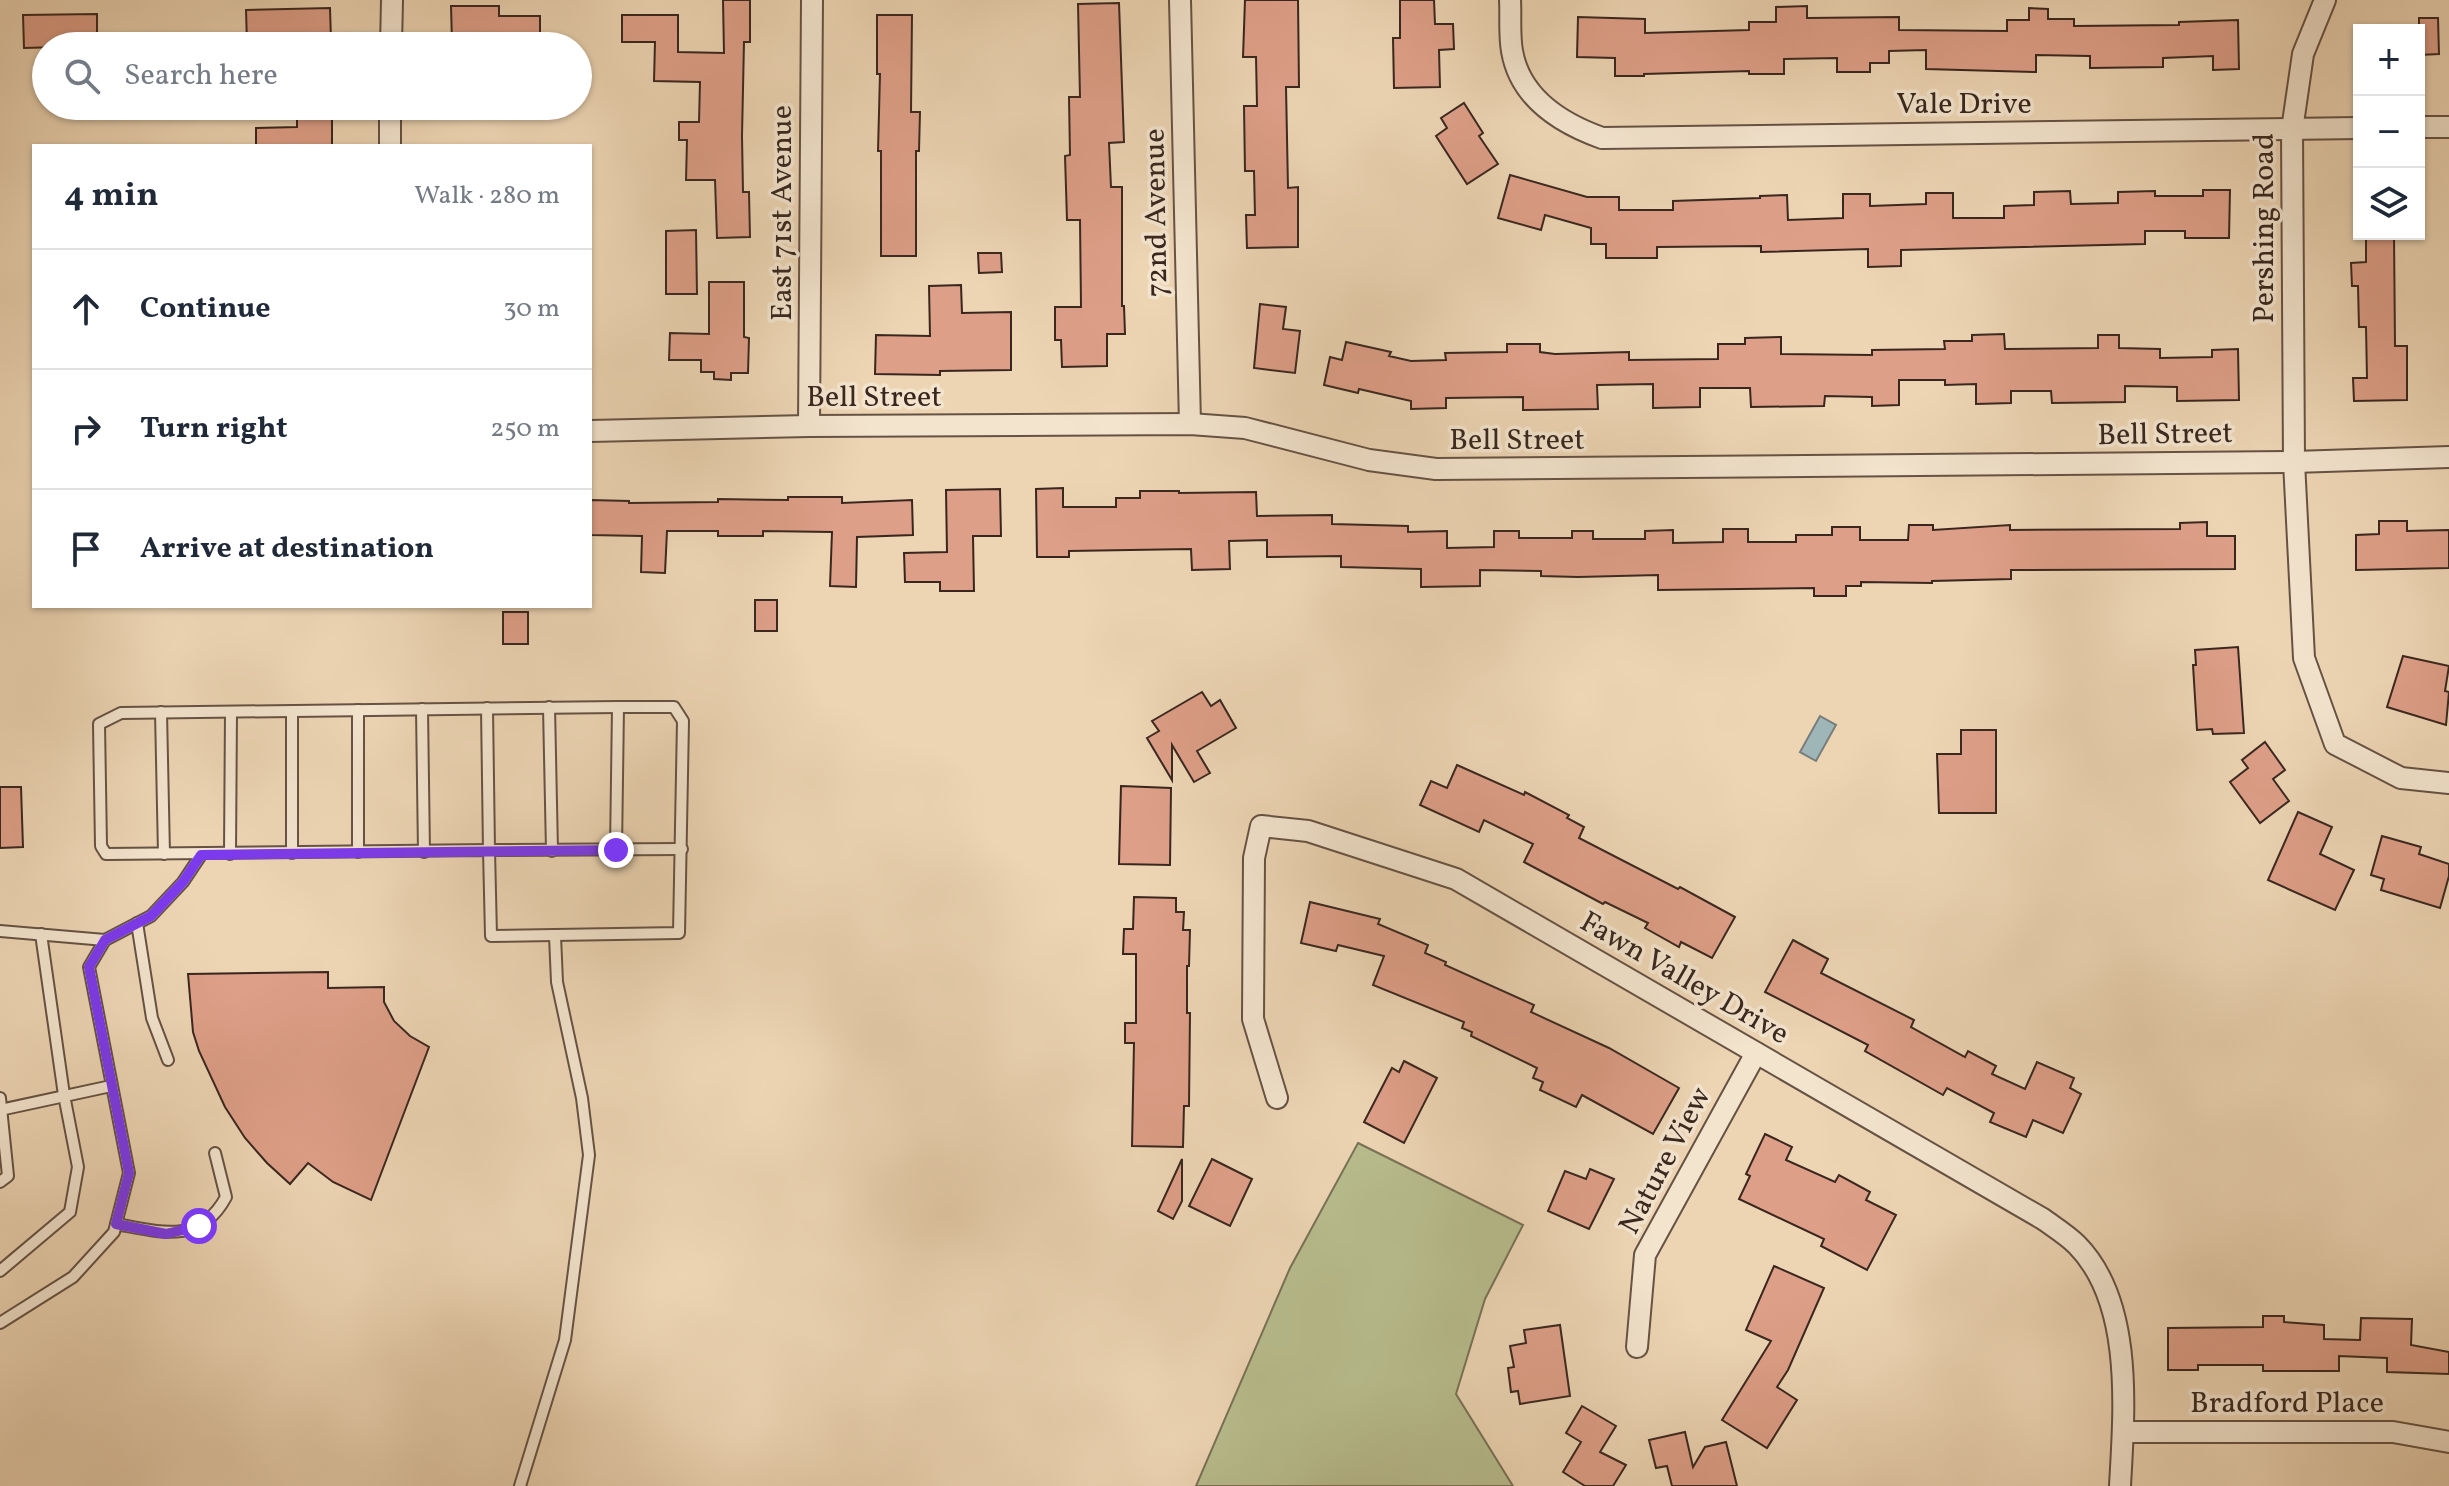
<!DOCTYPE html>
<html lang="en">
<head>
<meta charset="utf-8">
<style>
	body { margin:0; font-family:Vollkorn,serif; background:#f2f2f3; color:#1f2937 }
	.controls { position:absolute; right:24px; top:24px; display:grid; overflow:hidden; border-radius:0px; box-shadow:0 2px 6px #0004 }
	.controls button { width:72px; height:72px; display:grid; place-items:center; padding:0; border:0; border-bottom:2px solid #e0e1e3; background:#fff; color:#1f2937; font:40px sans-serif }
	.stop { position:absolute; width:24px; height:24px; margin:-18px; border:6px solid #7c3aed; border-radius:50%; background:#fff }
	.stop.end { background:#7c3aed; border-color:#fff; box-shadow:0 2px 8px #0008 }
	.list { margin:0; padding:0; list-style:none }
	h2 { display:flex; justify-content:space-between; align-items:center; height:104px; margin:0; padding:0 32px; font-size:34px }
	h2 small { font-size:26px; font-weight:400; color:#747a83 }
	.list li { display:grid; grid-template-columns:52px 1fr auto; gap:24px; align-items:center; box-sizing:border-box; height:120px; padding:0 32px; border-top:2px solid #e0e1e3 }
	.list b { display:block; font-size:30px; white-space:nowrap }
	.list em { font-size:26px; font-style:normal; color:#747a83 }
	.icon { flex:none; width:44px; height:44px; fill:none; stroke:currentColor; stroke-width:2; stroke-linecap:round; stroke-linejoin:round }
	.map { position:relative; flex:none; width:2449px; height:1486px; overflow:hidden }
	.search { position:absolute; background:#fff; box-shadow:0 2px 6px #0004; left:32px; top:32px; width:560px; height:88px; display:flex; align-items:center; gap:20px; box-sizing:border-box; padding:0 28px; border-radius:44px; color:#747a83; font-size:30px }
	.panel { position:absolute; background:#fff; box-shadow:0 2px 6px #0004; left:32px; top:144px; width:560px; height:464px; border-radius:0px }
	.map>svg:first-child { display:block }
</style>
</head>
<body>
<div class="map">
<svg width="2449" height="1486" viewBox="0 0 2449 1486">
	<rect width="100%" height="100%" fill="#edd5b4"/>
	<filter id="stains"><feTurbulence type="fractalNoise" baseFrequency=".0025" numOctaves="4"/><feColorMatrix values="0 0 0 0 .2 0 0 0 0 .09 0 0 0 0 .02 0 0 0 .5 -.17"/></filter>
	<radialGradient id="worn" r=".72"><stop offset=".6" stop-color="#630" stop-opacity="0"/><stop offset="1" stop-color="#630" stop-opacity=".3"/></radialGradient>
	<path fill="#b8bd8e" stroke="#787256" stroke-width="2" d="M1358,1143L1523,1225L1485,1299L1456,1394L1513,1486H1196L1290,1268Z"/>
	<path fill="#9eb6b8" stroke="#767d7b" stroke-width="2" d="M1820,716L1836,725L1816,761L1800,752Z"/>
	<g fill="#de9f88" stroke="#39271f" stroke-width="2">
		<path d="M723,0H750V42H744L742,136L743,192H749L750,237L717,238L715,180H686L687,140H679V122H699L700,82L654,81L655,42H622V15H678V52L724,53Z"/>
		<path d="M1245,0H1298L1299,87H1286L1288,188L1298,187V247L1247,248L1246,215H1255L1254,171H1245L1244,106H1257L1256,57H1243Z"/>
		<path d="M1400,0H1434L1435,24H1453L1454,49L1439,50L1440,87L1394,88L1393,38H1400Z"/>
		<path d="M1119,3L1124,142L1109,143L1111,187H1122V306H1124L1125,334H1107V366L1062,367L1061,340H1055V307H1081L1080,220H1067L1065,156L1070,155L1069,97H1080L1078,4Z"/>
		<path d="M451,6H499V16H540V46H511V41L452,42Z"/>
		<path d="M1807,6V18L1899,17V30L2007,31V20H2029V8L2048,9V19H2074V26L2179,25V22L2238,20L2239,69L2213,70V56L2163,58V67L2090,68V56L2036,55V72L1926,69V50L1889,51V63H1870V72H1837V58L1784,59V74H1749V71L1644,74V76H1615V58L1577,57L1578,17L1645,19V33L1749,30V22H1776V7Z"/>
		<path d="M330,8L331,40L247,43L246,10Z"/>
		<path d="M97,14V46L24,48L23,15Z"/>
		<path d="M877,15H912L911,112H920L919,151H916V256H881V151H878L880,74H877Z"/>
		<path d="M2419,18H2438L2439,54L2419,55Z"/>
		<path d="M1464,103L1483,133L1479,136L1498,164L1467,184L1436,136L1447,128L1441,118Z"/>
		<path d="M297,106H332V146H256V128L297,127Z"/>
		<path d="M1510,175L1587,197H1619V210H1673V201L1760,198V196L1787,195L1788,220L1843,218V194H1870V206L1926,204V193H1953V218H2004V206L2034,205V192L2070,191L2071,204L2118,203V192L2155,191V196H2203V190H2230L2229,238H2185V231H2145V244L1901,250V266L1868,267V249L1761,252V246L1657,247V258H1606V244H1591V228L1545,215L1541,230L1498,218Z"/>
		<path d="M696,230L697,294H666V231Z"/>
		<path d="M2366,234H2394L2395,346H2407V400L2354,401L2353,378H2367L2366,327H2359L2358,286H2352L2351,263L2366,262Z"/>
		<path d="M978,253H1001L1002,272L979,273Z"/>
		<path d="M709,282H744V337L749,338L748,373H731V380L714,379V372H701V360H669L670,333L709,334Z"/>
		<path d="M961,285L962,313L1011,312V370L940,371V375L875,374L876,335L930,336L929,286Z"/>
		<path d="M1260,304L1286,307L1283,329L1300,331L1295,373L1254,368Z"/>
		<path d="M2004,334L2005,349L2098,348V335H2119V348L2160,349V358L2212,357V350L2238,349L2239,400L2177,401V387L2125,386V402L2052,403L2051,391H2011V403L1976,404V384L1945,385V380H1899V405L1872,406V397L1825,396L1824,406L1751,407L1750,388H1700V407L1653,408V384L1597,385L1598,409L1523,410V397L1446,398V408L1411,409V401L1359,389L1358,393L1324,385L1330,357L1342,360L1346,342L1391,352L1389,356L1411,361L1446,360L1445,353L1507,352V344H1540V352L1555,354L1629,352V360L1718,359V344H1745V338L1781,337V354L1872,355V350L1945,349L1944,341H1972V335Z"/>
		<path d="M1063,488V507H1116V498H1140V491H1179V493L1256,492L1257,516L1332,515V524L1408,526V532L1447,531V548L1494,547V531H1519V538H1572V531H1593V539H1645V531L1673,530V543L1723,542V529H1748V542H1796V535H1832V527H1860V540H1908L1909,525H1933V530L2010,525V530L2180,529V523L2207,522V536H2235V569L2011,570V579L1932,581V583L1861,582V586H1846V596H1814V588L1658,590V575L1578,577L1541,576V571L1480,570V586L1421,587V569L1341,567V556L1267,557V540L1229,541L1230,569L1192,570L1191,549L1069,551V557H1037L1036,489Z"/>
		<path d="M1000,489L1001,536H973L974,591H940V582H905L904,553L947,552L946,490Z"/>
		<path d="M788,497H842V503L912,500L913,535L857,537L856,587L830,586L832,532L763,531V536H718V531H667L665,573L641,572L642,536L590,535V500L629,501V503L718,502V499L788,500Z"/>
		<path d="M2379,521H2407V531L2449,530V568L2356,570V535L2379,534Z"/>
		<rect x="755" y="600" width="22" height="31"/>
		<rect x="503" y="612" width="25" height="32"/>
		<path d="M2238,647L2244,733L2213,734L2212,729L2197,730L2193,665H2196L2195,650Z"/>
		<path d="M2403,656L2449,666L2445,691L2449,692L2446,725L2387,707Z"/>
		<path d="M1202,692L1211,706L1220,700L1236,728L1197,751L1210,773L1194,782L1172,745V780L1147,738L1159,731L1152,721Z"/>
		<path d="M1961,730H1996V813H1939L1937,754H1961Z"/>
		<path d="M2265,742L2285,770L2273,779L2289,801L2260,823L2230,782L2248,768L2242,760Z"/>
		<path d="M1457,765L1524,795L1525,792L1569,815L1567,818L1584,827L1579,838L1678,889L1680,887L1735,917L1712,958L1681,942L1679,947L1645,928L1648,923L1605,902L1603,904L1524,862L1533,844L1484,820L1479,832L1420,805L1431,781L1447,788Z"/>
		<path d="M1121,786L1171,788L1170,865L1119,864Z"/>
		<path d="M0,787H21L23,847L0,848Z"/>
		<path d="M2298,812L2332,827L2320,854L2354,870L2335,910L2268,880Z"/>
		<path d="M2382,836L2421,847L2419,854L2449,864V876L2440,908L2381,890L2384,879L2371,875Z"/>
		<path d="M1134,897L1176,898V912H1184L1183,930H1190L1189,966H1187V1013H1190L1189,1106H1184L1183,1147L1132,1146L1134,1043H1125V1023H1136V954H1123L1124,929H1133Z"/>
		<path d="M1310,902L1380,919L1378,924L1428,945L1425,953L1446,962L1445,965L1534,1005L1531,1012L1609,1048L1679,1088L1653,1134L1582,1095L1576,1107L1540,1090L1543,1082L1533,1078L1537,1068L1471,1036L1472,1032L1462,1028L1464,1022L1373,985L1384,956L1338,945L1336,951L1301,943Z"/>
		<path d="M1793,940L1828,959L1821,973L1914,1020L1911,1027L1965,1057L1968,1051L1996,1066L1992,1074L2025,1089L2037,1062L2074,1078L2070,1088L2081,1094L2063,1133L2033,1120L2026,1137L1990,1122L1994,1113L1947,1088L1943,1095L1865,1051L1868,1045L1765,992Z"/>
		<path d="M328,972V988L384,987V1002L394,1021L410,1036L429,1047L371,1200L333,1182L308,1163L290,1184L267,1163L245,1138L225,1107L199,1051L193,1032L188,974Z"/>
		<path d="M1404,1061L1437,1078L1404,1143L1364,1122L1392,1068L1399,1072Z"/>
		<path d="M1765,1134L1792,1147L1786,1160L1835,1182L1839,1175L1870,1192L1866,1200L1896,1215L1867,1270L1821,1246L1824,1239L1739,1199L1750,1176L1746,1174Z"/>
		<path d="M1182,1159V1201L1173,1219L1158,1211Z"/>
		<path d="M1212,1159L1252,1179L1230,1226L1189,1206Z"/>
		<path d="M1590,1169L1614,1179L1589,1229L1548,1211L1565,1171L1586,1179Z"/>
		<path d="M1774,1266L1824,1288L1788,1370L1777,1387L1797,1400L1767,1448L1722,1420L1771,1341L1746,1330Z"/>
		<path d="M2263,1316H2284V1322L2324,1325V1339L2360,1340L2361,1318L2412,1319L2411,1345L2449,1352V1374L2387,1372V1358L2339,1356V1371H2263V1365H2198V1370H2168V1328L2263,1327Z"/>
		<path d="M1560,1325L1570,1396L1520,1404L1518,1391L1511,1392L1508,1368L1514,1367L1510,1346L1526,1343L1524,1330Z"/>
		<path d="M1582,1406L1616,1426L1600,1452L1626,1465L1613,1486H1585L1563,1472L1581,1442L1566,1433Z"/>
		<path d="M1685,1432L1693,1467L1705,1447L1726,1442L1737,1486H1672L1667,1466L1656,1468L1649,1440Z"/>
	</g>
	<g fill="none" stroke-linecap="round" stroke-linejoin="round">
		<defs>
			<g id="lane">
				<path d="M549,707L552,851"/>
				<path d="M618,707H674L683,721L679,933L491,936L489,850L106,854L101,846L99,724L121,713Z"/>
				<path d="M487,708L489,850L682,849"/>
				<path d="M422,709L424,852"/>
				<path d="M161,712L164,854"/>
				<path d="M616,850L618,707"/>
				<path d="M358,852V710"/>
				<path d="M292,853V711"/>
				<path d="M230,854L231,712"/>
				<path d="M137,923L152,1018L168,1060"/>
				<path d="M0,931L105,940"/>
				<path d="M0,1098L8,1176L0,1182"/>
				<path d="M0,1110L111,1086"/>
				<path d="M116,1224C160,1232 200,1245 226,1197L215,1153"/>
				<path d="M0,1271L70,1212L78,1167L64,1095L41,934"/>
				<path d="M0,1323L73,1277L114,1232L129,1173L89,967L105,940L151,916L183,882L201,855"/>
				<path d="M520,1486L565,1340L589,1155L582,1098L557,982L555,936"/>
			</g>
			<g id="street">
				<path d="M1180,0L1190,424"/>
				<path d="M1510,0C1511,16 1509,34 1512,51C1520,98 1560,123 1602,138L2359,128"/>
				<path d="M2325,0L2303,54L2292,130L2294,462L2304,658L2335,744L2401,778L2449,783"/>
				<path d="M391,46L392,0"/>
				<path d="M2419,127H2449"/>
				<path d="M390,146V106"/>
				<path d="M809,426L812,0"/>
				<path d="M590,431L809,426L1190,424L1245,428L1369,460L1436,469L2294,462L2449,457"/>
				<path d="M1277,1098L1253,1019L1254,858L1261,826L1308,831L1456,879L2043,1219C2054,1227 2067,1235 2077,1245C2134,1303 2124,1411 2120,1486"/>
				<path d="M1637,1347L1645,1255L1756,1053"/>
				<path d="M2123,1432H2393L2449,1442"/>
			</g>
		</defs>
		<use href="#lane" stroke="#665244" stroke-width="14"/>
		<use href="#street" stroke="#665244" stroke-width="24"/>
		<use href="#lane" stroke="#f3e4ce" stroke-width="10"/>
		<use href="#street" stroke="#f3e4ce" stroke-width="20"/>
	</g>
	<g fill="none" stroke-linecap="round" stroke-linejoin="round">
		<path stroke="#7c3aed" stroke-width="10" d="M199,1226L166,1234L116,1224L129,1173L89,967L105,940L151,916L183,882L201,855L616,850"/>
	</g>
	<g text-anchor="middle" stroke-width="7" stroke-linejoin="round" paint-order="stroke">
		<g font-size="30" fill="#39271f" stroke="#f3e4ce">
			<text x="1964" y="113">Vale Drive</text>
			<text transform="translate(781 213) rotate(-90)" y="10">East 71st Avenue</text>
			<text transform="translate(1155 213) rotate(-91)" y="10">72nd Avenue</text>
			<text transform="translate(2263 228) rotate(-90)" y="10">Pershing Road</text>
			<text x="874" y="406">Bell Street</text>
			<text transform="translate(2165 433) rotate(-1)" y="10">Bell Street</text>
			<text x="1517" y="449">Bell Street</text>
			<text transform="translate(1685 977) rotate(30)" y="10">Fawn Valley Drive</text>
			<text transform="translate(1664 1160) rotate(-62)" y="10">Nature View</text>
			<text x="2287" y="1412">Bradford Place</text>
		</g>
	</g>
	<rect width="100%" height="100%" filter="url(#stains)"/>
	<rect width="100%" height="100%" fill="url(#worn)"/>
</svg>
<div class="controls">
<button>+</button>
<button>−</button>
<button><svg class="icon" aria-label="layers" viewBox="0 0 24 24"><path d="M12 4l9 5-9 5-9-5zM3 14l9 5 9-5"/></svg></button>
</div>
<div class="stop" style="left:199px;top:1226px"></div>
<div class="stop end" style="left:616px;top:850px"></div>
<div class="search"><svg class="icon" aria-label="search" viewBox="0 0 24 24"><circle cx="10" cy="10" r="6"/><path d="M15 15l6 6"/></svg>Search here</div>
<section class="panel">
<h2>4 min<small>Walk · 280 m</small></h2>
<ul class="list">
<li><svg class="icon" aria-label="ahead" viewBox="0 0 24 24"><path d="M12 20V5M6 11l6-6 6 6"/></svg><div><b>Continue</b></div><em>30 m</em></li>
<li><svg class="icon" aria-label="right" viewBox="0 0 24 24"><path d="M7 20v-9h11M14 6l5 5-5 5"/></svg><div><b>Turn right</b></div><em>250 m</em></li>
<li><svg class="icon" aria-label="arrive" viewBox="0 0 24 24"><path d="M6 21V4h12l-3 4 3 4H6"/></svg><div><b>Arrive at destination</b></div></li>
</ul>
</section>
</div>
</body>
</html>
